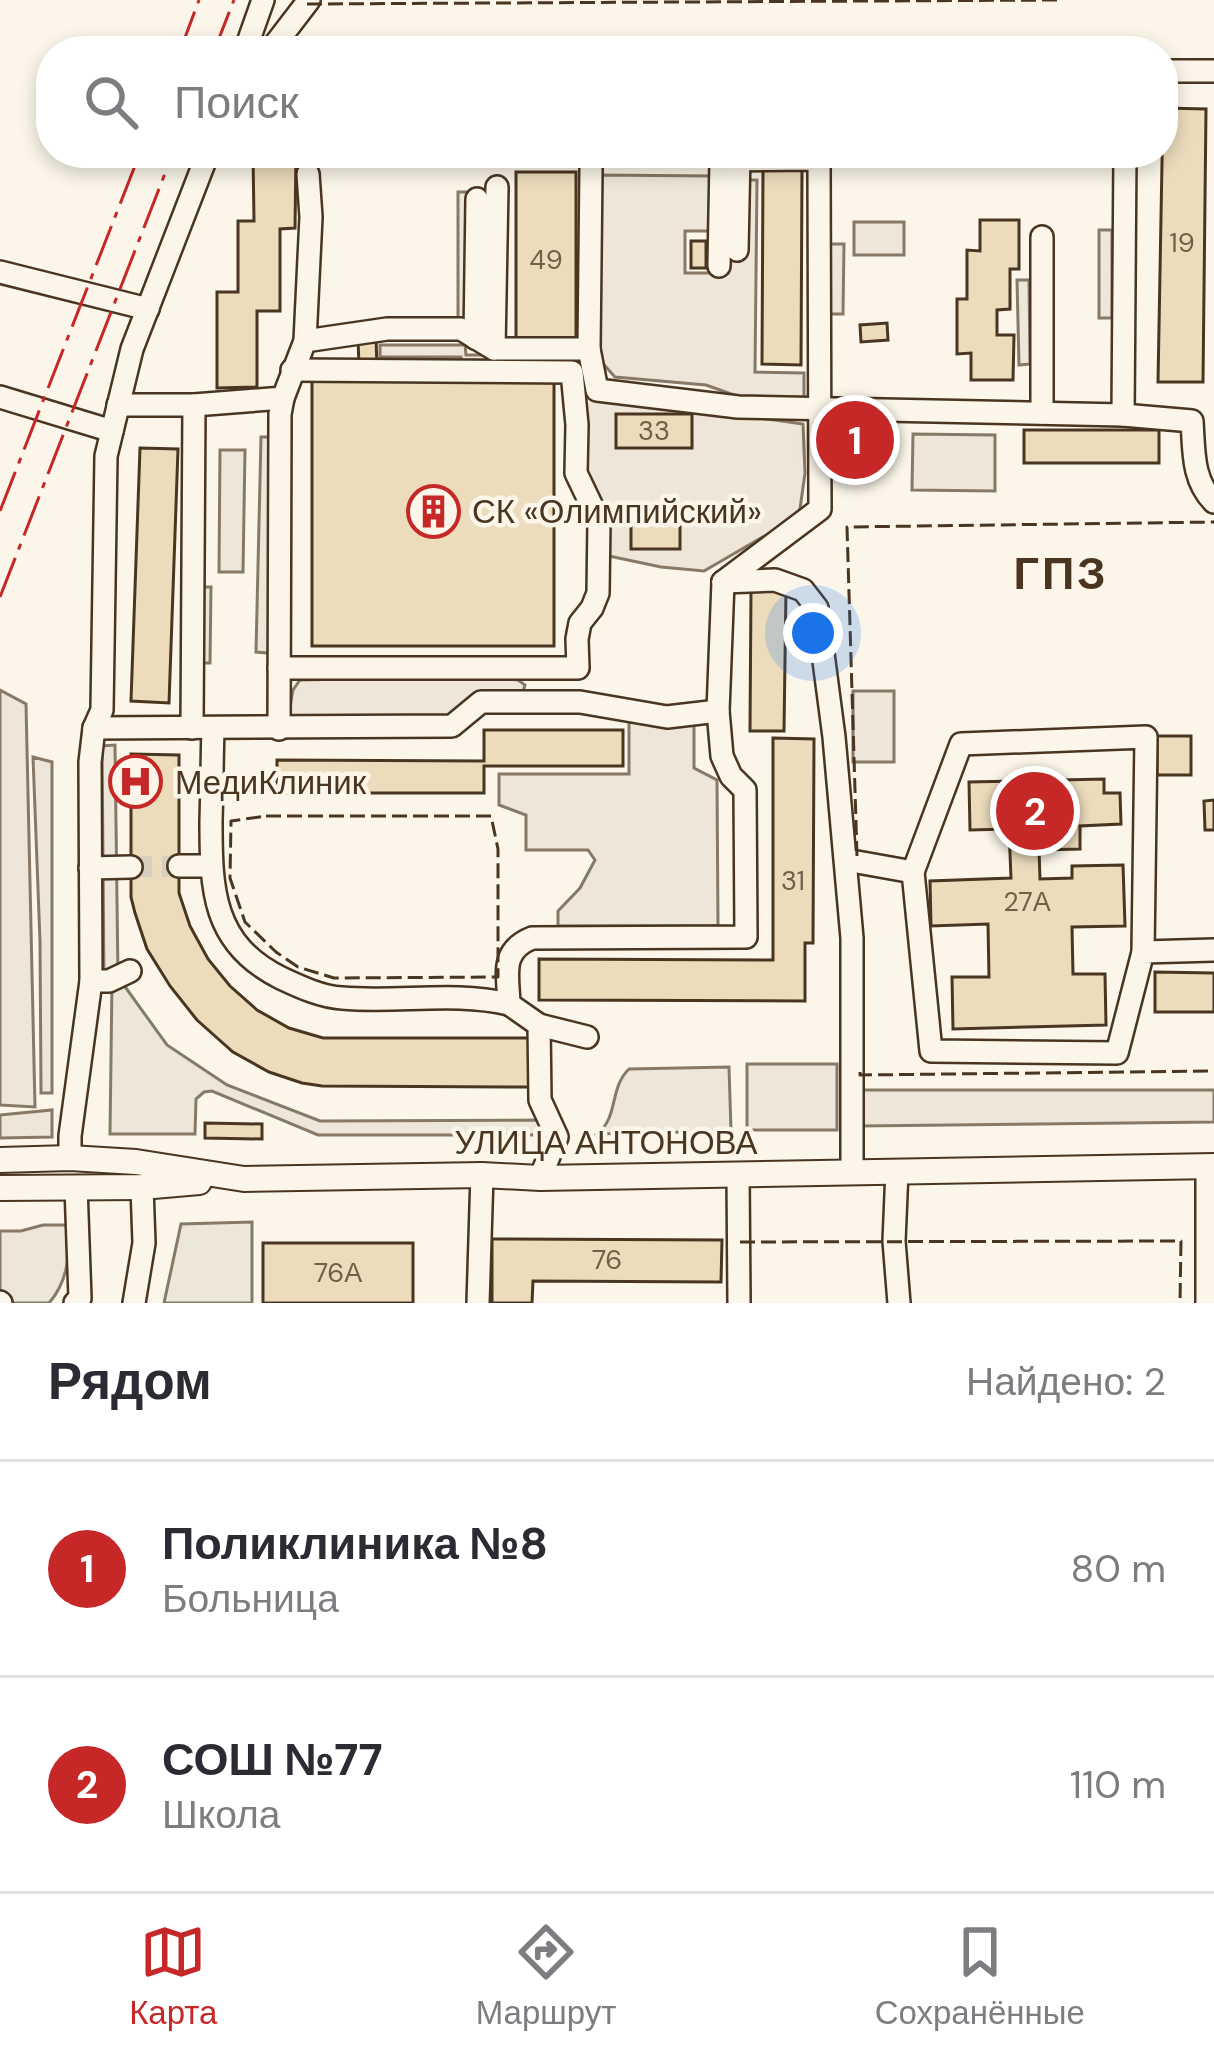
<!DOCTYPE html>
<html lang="ru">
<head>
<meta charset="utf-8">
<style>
	body { margin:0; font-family:"DM Sans",sans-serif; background:#f7f7f7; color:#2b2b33 }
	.you { position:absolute; left:813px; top:633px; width:42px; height:42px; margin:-30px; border:9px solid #fff; border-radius:50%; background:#1a73e8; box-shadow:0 0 0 18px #1a73e833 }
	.badge { display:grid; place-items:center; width:78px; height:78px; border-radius:50%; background:#c62828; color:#fff; font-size:39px; font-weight:700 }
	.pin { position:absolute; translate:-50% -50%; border:6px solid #fff; box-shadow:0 3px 12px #0006 }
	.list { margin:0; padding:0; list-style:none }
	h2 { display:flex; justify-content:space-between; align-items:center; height:156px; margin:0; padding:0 48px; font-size:51px }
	h2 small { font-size:39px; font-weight:400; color:#7c7c81 }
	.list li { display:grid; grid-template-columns:78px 1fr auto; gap:36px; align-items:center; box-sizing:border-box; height:216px; padding:0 48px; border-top:3px solid #e1e1e2 }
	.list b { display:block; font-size:45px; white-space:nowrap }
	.list p { margin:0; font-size:39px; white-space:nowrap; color:#7c7c81 }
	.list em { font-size:39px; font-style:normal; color:#7c7c81 }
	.icon { flex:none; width:66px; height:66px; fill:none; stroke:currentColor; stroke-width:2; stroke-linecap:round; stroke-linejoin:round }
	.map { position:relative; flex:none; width:1214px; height:1303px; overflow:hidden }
	.search { position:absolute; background:#fff; box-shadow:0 6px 18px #0003; left:36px; right:36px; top:36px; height:132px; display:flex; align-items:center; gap:30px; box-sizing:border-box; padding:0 42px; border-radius:48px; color:#7c7c81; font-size:45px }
	.sheet { height:588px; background:#fff }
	nav { display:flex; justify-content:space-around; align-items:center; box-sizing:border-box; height:168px; border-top:3px solid #e1e1e2; background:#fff; font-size:33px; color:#7c7c81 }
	nav a { display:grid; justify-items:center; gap:6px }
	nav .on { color:#c62828 }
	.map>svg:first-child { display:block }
</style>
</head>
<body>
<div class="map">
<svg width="1214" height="1303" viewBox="0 0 1214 1303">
	<rect width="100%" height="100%" fill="#fbf6e9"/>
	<g fill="#ede6d9" stroke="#887966" stroke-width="3">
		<path d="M598,175L713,176L712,231H685V273H728L729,180H757L755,372L804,373V401L748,400L706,385L615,377L597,357Z"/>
		<rect x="854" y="222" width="50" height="33"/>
		<path d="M578,393L803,424L805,473L799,516L704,571L661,567L604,555L580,472Z"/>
		<path d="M913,434L995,435V491L912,490Z"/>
		<path d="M220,450H245L243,572H219Z"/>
		<path d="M489,676L518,680L525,685L523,692L452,716L288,718L293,690L300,680Z"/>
		<path d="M0,690L26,704L35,1107L0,1105Z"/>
		<rect x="853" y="691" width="41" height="71"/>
		<path d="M629,722H694V768L717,780L718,926H558V911L580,888L595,860L588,850H526V815L499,805V774H629Z"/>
		<path d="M33,757L52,762V1093H41L40,941Z"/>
		<rect x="747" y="1064" width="90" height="66"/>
		<path d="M729,1067L731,1131L597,1134C619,1117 609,1088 629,1069Z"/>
		<path d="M860,1090H1214V1122L860,1126Z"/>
		<path d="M52,1110V1137L0,1138V1115Z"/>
		<path d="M43,1225H69C69,1255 69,1280 49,1303H8L0,1296V1231H21Z"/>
	</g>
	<g fill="#ede7d9" stroke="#887966" stroke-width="3">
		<rect x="458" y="192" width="12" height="131"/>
		<rect x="1099" y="230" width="13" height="88"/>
		<path d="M830,244H844L843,314H829Z"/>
		<path d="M1017,280H1029L1030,364L1019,365Z"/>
		<path d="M380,345H465L466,355H494V366H462L461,357H380Z"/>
		<path d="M261,437H273L268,653L256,652Z"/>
		<path d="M198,587H211L210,663H198Z"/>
		<path d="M115,745L118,977L167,1045L227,1085L320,1121L547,1120V1135H318L212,1091L204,1092L196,1099L195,1134H110L112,981L104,980L102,746Z"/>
		<path d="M252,1222V1303H164L181,1224Z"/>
	</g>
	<g fill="#ecdcbc" stroke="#4a3520" stroke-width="3">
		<path d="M1163,108L1206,109L1203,382H1158Z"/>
		<path d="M253,153H296L295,228L280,229V311H257V387L217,388V292H238V221H254Z"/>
		<path d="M763,170H802L801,365L762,364Z"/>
		<rect x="516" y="172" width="60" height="169"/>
		<path d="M980,220H1019V269H1010V309L997,310V335H1014L1013,380H971V353L957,354V299H967V250L980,251Z"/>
		<rect x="691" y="241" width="15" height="27"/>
		<path d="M887,323L888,340L861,342L860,325Z"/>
		<path d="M358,339H376L377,366H359Z"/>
		<rect x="312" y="376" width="242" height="270"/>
		<rect x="616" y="414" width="76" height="34"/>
		<path d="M837,424L874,425L873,456L836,455Z"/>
		<rect x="1024" y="430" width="135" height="33"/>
		<path d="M140,448L178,449L169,703L131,701Z"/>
		<rect x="631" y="515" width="49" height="34"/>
		<path d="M751,589L786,590L784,731H750Z"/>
		<path d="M484,730H623V766H484V793H277V760L484,761Z"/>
		<rect x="1157" y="736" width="34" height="39"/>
		<path d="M773,738L814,739L813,943H805V1001L539,1000V959L773,960Z"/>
		<path d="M131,754L179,755V893L190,926L208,959L230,986L257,1010L289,1028L323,1038H533L532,1087L322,1086L302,1083L269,1072L233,1052L197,1020L170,986L147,949L135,913L131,897Z"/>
		<path d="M1104,779V793H1120L1121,824L1080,826V849L1039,850L1040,879L1072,878V866L1123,865L1125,926L1072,927L1073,974H1105L1106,1025L953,1029L952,977H989L988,924L931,926L930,881L1011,878L1009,829L970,830L969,782Z"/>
		<path d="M1214,800V830H1205L1204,801Z"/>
		<path d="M1155,972L1214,973V1012H1155Z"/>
		<path d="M205,1123L262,1124V1139L205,1138Z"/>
		<path d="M492,1239L722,1240L721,1282L533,1281L532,1303H492Z"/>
		<rect x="263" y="1243" width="150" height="60"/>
	</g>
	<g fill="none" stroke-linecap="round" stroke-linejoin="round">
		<path stroke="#d8cfc1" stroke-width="21" stroke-dasharray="21 10" stroke-linecap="butt" d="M131,867L179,866"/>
		<defs>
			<g id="minor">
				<path d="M245,51L263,0"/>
				<path d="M270,51L309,0"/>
				<path d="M1163,71H1214"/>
				<path d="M1042,237V413"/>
				<path d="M737,250L739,153"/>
				<path d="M719,266L721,160L819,159L820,509L723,582"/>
				<path d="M0,272L148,309"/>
				<path d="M475,338L477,199"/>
				<path d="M305,341L311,217L308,174"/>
				<path d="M494,349L497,187"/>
				<path d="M589,349L591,169"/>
				<path d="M0,397L112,431"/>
				<path d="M118,405H194L192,728"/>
				<path d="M194,405L283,398L305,341L387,329H461L494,349H589L597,390L738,407L1123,415L1192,421C1194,451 1192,480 1214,502"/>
				<path d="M1123,415L1125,153"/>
				<path d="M723,582L775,580L803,590L817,608L834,737L852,938V1172"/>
				<path d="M279,668H578L577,639L580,623L592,608L598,593L599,521L576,473L577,425L572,372L292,370"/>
				<path d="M94,728L452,726L481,702H580L667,717L718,711"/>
				<path d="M213,728C212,759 212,790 211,821C211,889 212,944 281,978C300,987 322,997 342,998C398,1003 454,991 509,1004"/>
				<path d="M279,729L280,414L283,398"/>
				<path d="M846,860L913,872L931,1051L1117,1053L1143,952L1214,950"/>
				<path d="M179,866H211"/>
				<path d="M90,868L131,867"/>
				<path d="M913,872L961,744L1146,737L1143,952"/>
				<path d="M91,981H109L130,971"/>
				<path d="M539,1025L587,1037"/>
				<path d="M70,1158V1136L91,981L90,762L94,728L102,710L106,456L132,349L208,153"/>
				<path d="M1207,1166V1303"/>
				<path d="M897,1171L894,1241L899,1303"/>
				<path d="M738,1174L739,1303"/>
				<path d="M540,1178L557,1137L540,1100L539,1025L509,1004C508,974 500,951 532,938L746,937L745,790L731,776L722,756L718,711L723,582"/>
				<path d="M0,1302L1,1303"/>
				<path d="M75,1303L80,1298L76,1187"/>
				<path d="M134,1303L144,1243L142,1187"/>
				<path d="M478,1303L482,1175"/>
			</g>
			<g id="major">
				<path d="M0,1160L70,1158L136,1162L244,1179L482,1175L540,1178L1214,1166"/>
				<path d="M0,1188L142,1187L199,1182"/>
			</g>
		</defs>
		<use href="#minor" stroke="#4a3520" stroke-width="26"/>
		<use href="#major" stroke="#4a3520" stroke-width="28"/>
		<use href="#minor" stroke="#fbf6e9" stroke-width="21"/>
		<use href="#major" stroke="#fbf6e9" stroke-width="24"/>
		<g stroke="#4a3520" stroke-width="3" stroke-dasharray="15 6" stroke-linecap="butt">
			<path d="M307,4L1062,0"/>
			<path d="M266,816H491L498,849V977L334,978L298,967L276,952L245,922L230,878L231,821Z"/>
			<path d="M857,856L847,527L1214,522"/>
			<path d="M860,1072V1075L1214,1071"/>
			<path d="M740,1242L1181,1241L1180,1303"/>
		</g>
		<g stroke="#c62828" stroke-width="3" stroke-dasharray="42 9 6 9" stroke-linecap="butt">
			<path d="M180,51L199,0"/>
			<path d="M214,51L234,0"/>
			<path d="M0,511L140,153"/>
			<path d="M0,597L173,153"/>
		</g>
	</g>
	<defs>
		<symbol id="building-ring" viewBox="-11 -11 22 22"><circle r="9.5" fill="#fbf6e9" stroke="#c62828" stroke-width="1.5"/><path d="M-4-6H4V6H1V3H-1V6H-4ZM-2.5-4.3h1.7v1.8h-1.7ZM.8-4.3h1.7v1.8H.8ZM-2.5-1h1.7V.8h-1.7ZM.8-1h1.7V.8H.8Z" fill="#c62828"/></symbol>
		<symbol id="hospital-ring" viewBox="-11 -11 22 22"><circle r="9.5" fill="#fbf6e9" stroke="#c62828" stroke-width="1.5"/><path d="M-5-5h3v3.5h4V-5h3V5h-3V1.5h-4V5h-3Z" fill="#c62828"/></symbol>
	</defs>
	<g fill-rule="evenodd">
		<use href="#building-ring" x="404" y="482" width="59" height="59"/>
		<use href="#hospital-ring" x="106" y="752" width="59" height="59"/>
	</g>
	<g text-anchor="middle" stroke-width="9" stroke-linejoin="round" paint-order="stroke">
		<g font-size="27" fill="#725f47">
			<text x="1182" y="252">19</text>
			<text x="546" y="269">49</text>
			<text x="654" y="440">33</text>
			<text x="793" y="890">31</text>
			<text x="1027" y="911">27А</text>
			<text x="607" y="1269">76</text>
			<text x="338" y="1282">76А</text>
		</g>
		<g font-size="33" fill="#4a3520" stroke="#fbf6e9" text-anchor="start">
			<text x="472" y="523">СК «Олимпийский»</text>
			<text x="175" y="794">МедиКлиник</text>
		</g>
		<g font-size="33" fill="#4a3520" stroke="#fbf6e9">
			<text x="606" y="1154">УЛИЦА АНТОНОВА</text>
		</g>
		<g font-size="45" font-weight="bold" letter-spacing="3" fill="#4a3520" stroke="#fbf6e9">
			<text x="1061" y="589">ГПЗ</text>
		</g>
	</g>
</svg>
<div class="you"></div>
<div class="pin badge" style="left:855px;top:440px">1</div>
<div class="pin badge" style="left:1035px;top:811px">2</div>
<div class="search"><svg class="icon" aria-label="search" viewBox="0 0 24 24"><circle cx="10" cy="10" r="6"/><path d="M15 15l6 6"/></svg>Поиск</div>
</div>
<section class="sheet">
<h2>Рядом<small>Найдено: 2</small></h2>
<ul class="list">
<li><span class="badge">1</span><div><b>Поликлиника №8</b><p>Больница</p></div><em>80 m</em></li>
<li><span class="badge">2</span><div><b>СОШ №77</b><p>Школа</p></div><em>110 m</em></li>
</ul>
</section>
<nav>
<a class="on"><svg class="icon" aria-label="map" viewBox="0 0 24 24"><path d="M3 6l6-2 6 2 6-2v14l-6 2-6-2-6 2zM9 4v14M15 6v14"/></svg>Карта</a>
<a><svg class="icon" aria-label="directions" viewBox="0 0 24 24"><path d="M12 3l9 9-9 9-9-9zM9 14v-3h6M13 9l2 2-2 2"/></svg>Маршрут</a>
<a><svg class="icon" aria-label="saved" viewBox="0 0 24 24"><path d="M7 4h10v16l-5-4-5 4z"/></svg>Сохранённые</a>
</nav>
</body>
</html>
